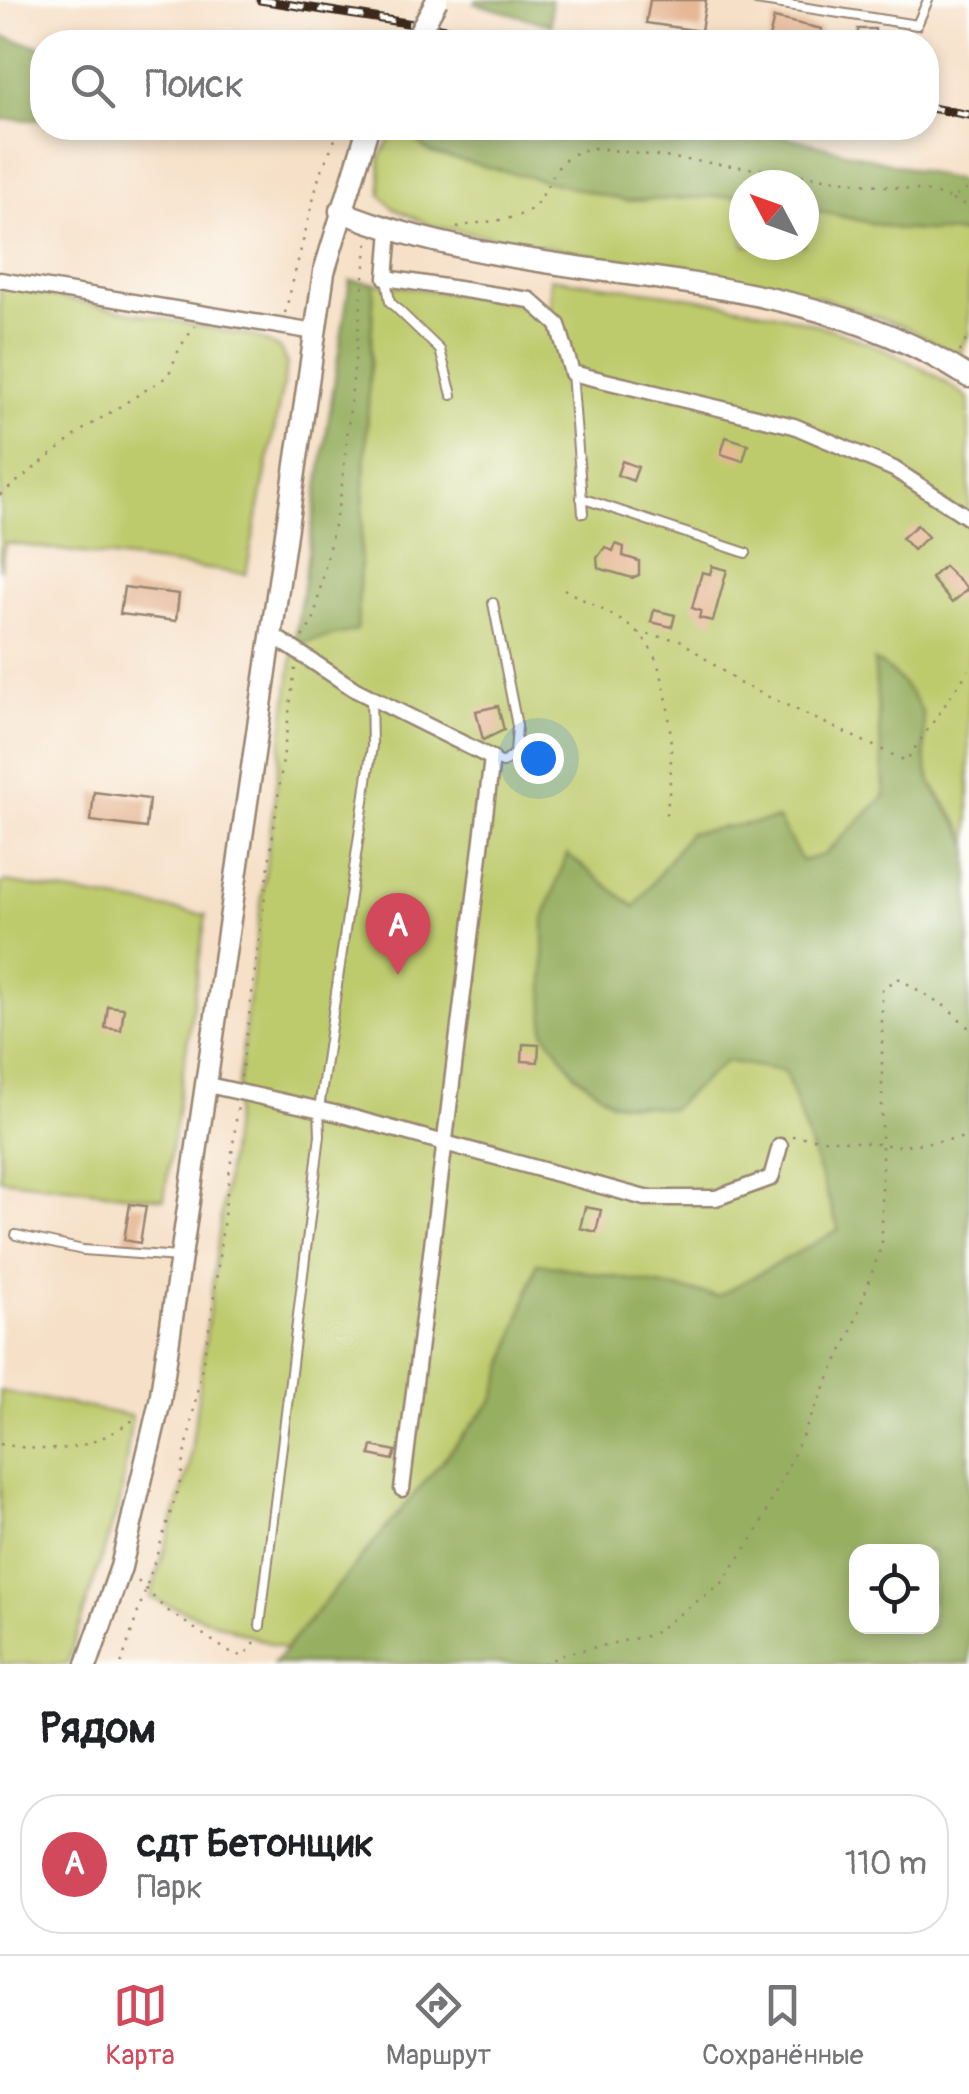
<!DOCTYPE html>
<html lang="ru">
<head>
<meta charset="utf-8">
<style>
	body { margin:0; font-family:Pangolin,sans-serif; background:#f6f6f6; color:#202124 }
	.controls { position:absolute; right:30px; bottom:30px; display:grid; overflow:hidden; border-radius:20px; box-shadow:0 5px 15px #0003 }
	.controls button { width:90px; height:90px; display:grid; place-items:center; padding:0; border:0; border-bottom:2px solid #e0e0e0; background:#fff; color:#202124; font:50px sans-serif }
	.compass { position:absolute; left:729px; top:170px; width:90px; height:90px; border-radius:50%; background:#fff; box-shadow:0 5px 15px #0003; rotate:311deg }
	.you { position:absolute; left:538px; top:758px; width:35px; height:35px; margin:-25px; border:8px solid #fff; border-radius:50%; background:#1a73e8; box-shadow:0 0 0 15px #1a73e833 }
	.badge { display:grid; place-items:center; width:65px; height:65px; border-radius:50%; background:#d1495b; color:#fff; font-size:32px; font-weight:700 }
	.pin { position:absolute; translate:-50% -82px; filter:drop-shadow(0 2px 5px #0008) }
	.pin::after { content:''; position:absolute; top:52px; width:35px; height:30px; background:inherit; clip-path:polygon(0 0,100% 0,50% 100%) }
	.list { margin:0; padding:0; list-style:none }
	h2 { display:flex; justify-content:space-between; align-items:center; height:130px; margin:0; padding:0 40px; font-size:42px }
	h2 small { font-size:32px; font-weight:400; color:#757577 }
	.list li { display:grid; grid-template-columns:65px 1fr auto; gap:30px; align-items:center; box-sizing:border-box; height:140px; margin:0 20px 20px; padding:0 20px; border:2px solid #e0e0e0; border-radius:40px }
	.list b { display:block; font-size:38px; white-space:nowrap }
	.list p { margin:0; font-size:32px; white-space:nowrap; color:#757577 }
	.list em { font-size:32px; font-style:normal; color:#757577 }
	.icon { flex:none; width:55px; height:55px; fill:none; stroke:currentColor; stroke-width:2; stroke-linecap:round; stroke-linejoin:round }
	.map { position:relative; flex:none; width:969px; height:1664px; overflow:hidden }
	.search { position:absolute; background:#fff; box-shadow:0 5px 15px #0003; left:30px; right:30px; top:30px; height:110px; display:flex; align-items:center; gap:25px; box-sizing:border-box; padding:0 35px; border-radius:40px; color:#757577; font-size:38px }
	.sheet { height:290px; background:#fff }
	nav { display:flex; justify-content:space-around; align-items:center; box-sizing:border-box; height:140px; border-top:2px solid #e0e0e0; background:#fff; font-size:28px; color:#757577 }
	nav a { display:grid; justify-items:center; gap:5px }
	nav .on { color:#d1495b }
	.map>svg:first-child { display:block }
</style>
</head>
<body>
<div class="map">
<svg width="969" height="1664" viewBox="0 0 969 1664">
	<rect width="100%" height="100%" fill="#fdfcf7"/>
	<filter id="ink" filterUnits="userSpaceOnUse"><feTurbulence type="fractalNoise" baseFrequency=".01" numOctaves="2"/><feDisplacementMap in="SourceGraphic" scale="20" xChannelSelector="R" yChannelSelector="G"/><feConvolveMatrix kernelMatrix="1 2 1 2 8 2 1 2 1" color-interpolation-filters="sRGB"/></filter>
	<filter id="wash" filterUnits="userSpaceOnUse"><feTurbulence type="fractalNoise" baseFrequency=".0048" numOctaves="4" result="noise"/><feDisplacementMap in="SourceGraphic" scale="40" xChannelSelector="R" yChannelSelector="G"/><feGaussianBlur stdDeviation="2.25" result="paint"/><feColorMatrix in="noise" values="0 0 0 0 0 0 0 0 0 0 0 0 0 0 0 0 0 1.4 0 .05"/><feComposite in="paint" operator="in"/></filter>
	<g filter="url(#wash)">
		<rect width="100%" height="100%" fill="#f6e0c7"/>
		<g fill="#becb6d" stroke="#7c7a46" stroke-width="2.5">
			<path d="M396,128L626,201L744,195V245H804V208L898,229L969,234V334L959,356L905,327L820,297L432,226L393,208L381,195L380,158Z"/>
			<path d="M550,278C691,298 851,309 969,399V846L964,831L932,784L925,764L923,713L875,661L885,796L824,855L803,861L726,1061L785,1071L839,1230L718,1296L538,1263L494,1399L285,1649L150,1598L189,1467L294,645L357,630L374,283L514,301L551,322Z"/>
			<path d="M0,286L256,337L280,349L287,364L246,574L5,543L0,570Z"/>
			<path d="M6,882L206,915L164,1199L0,1179V885Z"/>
			<path d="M0,1391L132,1416L121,1498L67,1664H0Z"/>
		</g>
		<g fill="#96af60" stroke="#686c3f" stroke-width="2.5" fill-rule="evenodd">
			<path d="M477,0H551V25L475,3Z"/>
			<path d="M0,36L42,47V120L0,119Z"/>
			<path d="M399,128H752L960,181L969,192V234L898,229L804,208V185H744V195L626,201L431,153Z"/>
			<path d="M350,280L374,283L357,630L294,645Z"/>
			<path d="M874,661C891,667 920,700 923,718C926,739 922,759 930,780C939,804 961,821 969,846V1664H273L494,1399L537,1263L718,1296L839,1230L785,1071L726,1061L671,1109L611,1102L575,1074L544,1031V919L567,854L635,907L689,833L778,819L802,861L824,855L885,796ZM856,1552H932V1626H856Z"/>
		</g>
		<g id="blocks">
			<g fill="#e6b795">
				<path d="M650,0H706L701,31L646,23Z"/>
				<path d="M774,18L822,29L819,42H768Z"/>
				<rect x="858" y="29" width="17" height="13"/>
				<path d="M726,437L748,444L743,461L721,454Z"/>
				<path d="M622,461L638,467L633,481L617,475Z"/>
				<path d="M917,525L928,537L913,550L902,538Z"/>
				<path d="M616,544L624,547L623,556L639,561V575L632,578L598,568L597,558L605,547L613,551Z"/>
				<path d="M712,566L727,570L713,621L699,618L701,611L692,608L702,572L710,574Z"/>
				<path d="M944,566L968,589L952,603L931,578Z"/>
				<path d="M124,587L179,594L176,621L120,614Z"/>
				<path d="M654,610L675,615L672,627L651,622Z"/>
				<path d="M498,706L504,730L483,740L476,711Z"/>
				<path d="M94,792L149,799L146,828L91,821Z"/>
				<path d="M108,1006L124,1008L121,1030L105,1028Z"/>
				<path d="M523,1044L539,1045L538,1062L522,1061Z"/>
				<path d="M130,1204L146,1206L140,1243L124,1240Z"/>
				<path d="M585,1207L601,1210L596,1232L580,1228Z"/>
				<path d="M372,1446L396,1451L393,1460L370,1455Z"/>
			</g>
		</g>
	</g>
	<g filter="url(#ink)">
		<use href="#blocks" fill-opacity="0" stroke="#988572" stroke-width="2.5"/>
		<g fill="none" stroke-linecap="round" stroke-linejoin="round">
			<defs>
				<g id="lane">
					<path d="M756,0L917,25L928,0"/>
					<path d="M386,278L390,302L440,350L452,395"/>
					<path d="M572,373L583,513"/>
					<path d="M581,498L746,553"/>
					<path d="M492,758L503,763L515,753L517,726L493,603"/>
					<path d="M16,1235L83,1250L179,1257"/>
					<path d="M260,1626L320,1135L319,1109L372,746L371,697"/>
				</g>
				<g id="street">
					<path d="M390,230L386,278L530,300L558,325L572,373L794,426L894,469L969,518"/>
					<path d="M0,280L315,332"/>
					<path d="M272,635L356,690L492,758L402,1489"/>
					<path d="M208,1085L339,1114L645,1198H716L771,1178L780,1146"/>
				</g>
				<g id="secondary">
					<path d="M340,211C543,293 779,254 969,377"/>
					<path d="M87,1664L121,1567L160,1401L324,272L368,128"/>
				</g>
			</defs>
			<use href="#lane" stroke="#988572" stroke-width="12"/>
			<use href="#street" stroke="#988572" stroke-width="19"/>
			<use href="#secondary" stroke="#988572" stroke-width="25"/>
			<g stroke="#988572" stroke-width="2.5" stroke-dasharray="2.5 8" stroke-linecap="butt">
				<path d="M952,200L969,206"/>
				<path d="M457,228C480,220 507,223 528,211C553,197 546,152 596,148L931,192L951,199L969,188"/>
				<path d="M285,313L320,173L340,128"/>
				<path d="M960,352L969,334"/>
				<path d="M0,495L84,429L168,376L180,347L195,326"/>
				<path d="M564,589C587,603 618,615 638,633C676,667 675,774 665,819"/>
				<path d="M638,633L680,640L739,683L906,761L969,670"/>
				<path d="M302,637L313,622L341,493L368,238"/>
				<path d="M241,1077L295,668"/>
				<path d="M792,1136L900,1146L969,1137"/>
				<path d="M0,1444C61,1454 87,1452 139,1416"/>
				<path d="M138,1581L164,1608L232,1654L244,1656L259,1637"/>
				<path d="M121,1664L179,1487L212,1313L238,1105"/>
				<path d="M543,1664L564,1654L651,1635L722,1583L758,1530L852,1330L882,1244V990L898,978L948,1008L969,1028"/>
			</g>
			<use href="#lane" stroke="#fff" stroke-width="8"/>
			<use href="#street" stroke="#fff" stroke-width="14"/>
			<use href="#secondary" stroke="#fff" stroke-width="20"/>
			<defs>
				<g id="rail">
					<path d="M260,0L528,42"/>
					<path d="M926,107L969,115"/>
				</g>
			</defs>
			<use href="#rail" stroke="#3b2a1e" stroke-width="9"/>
			<use href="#rail" stroke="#fdfcf7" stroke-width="5" stroke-dasharray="15" stroke-linecap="butt"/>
			<defs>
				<path id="secondary-bridge" d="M414,42L437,0"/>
			</defs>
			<use href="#secondary-bridge" stroke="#988572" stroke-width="25" stroke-linecap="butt"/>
			<use href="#secondary-bridge" stroke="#fff" stroke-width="20"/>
		</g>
	</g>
</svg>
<div class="controls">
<button><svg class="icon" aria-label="locate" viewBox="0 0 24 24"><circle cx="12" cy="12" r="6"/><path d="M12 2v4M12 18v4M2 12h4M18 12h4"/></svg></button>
</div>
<svg class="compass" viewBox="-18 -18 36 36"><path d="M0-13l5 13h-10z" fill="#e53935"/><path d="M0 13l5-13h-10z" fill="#757577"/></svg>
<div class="you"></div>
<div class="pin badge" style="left:398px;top:975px">A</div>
<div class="search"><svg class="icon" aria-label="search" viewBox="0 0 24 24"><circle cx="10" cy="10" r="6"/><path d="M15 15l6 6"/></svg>Поиск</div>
</div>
<section class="sheet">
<h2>Рядом<small></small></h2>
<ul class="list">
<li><span class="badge">A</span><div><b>сдт Бетонщик</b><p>Парк</p></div><em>110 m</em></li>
</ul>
</section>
<nav>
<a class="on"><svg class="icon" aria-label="map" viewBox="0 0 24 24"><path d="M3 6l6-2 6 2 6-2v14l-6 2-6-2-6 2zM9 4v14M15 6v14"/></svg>Карта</a>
<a><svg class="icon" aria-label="directions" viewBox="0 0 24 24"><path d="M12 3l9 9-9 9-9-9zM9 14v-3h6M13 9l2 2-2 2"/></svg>Маршрут</a>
<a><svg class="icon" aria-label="saved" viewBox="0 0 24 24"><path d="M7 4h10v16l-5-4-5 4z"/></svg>Сохранённые</a>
</nav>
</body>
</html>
